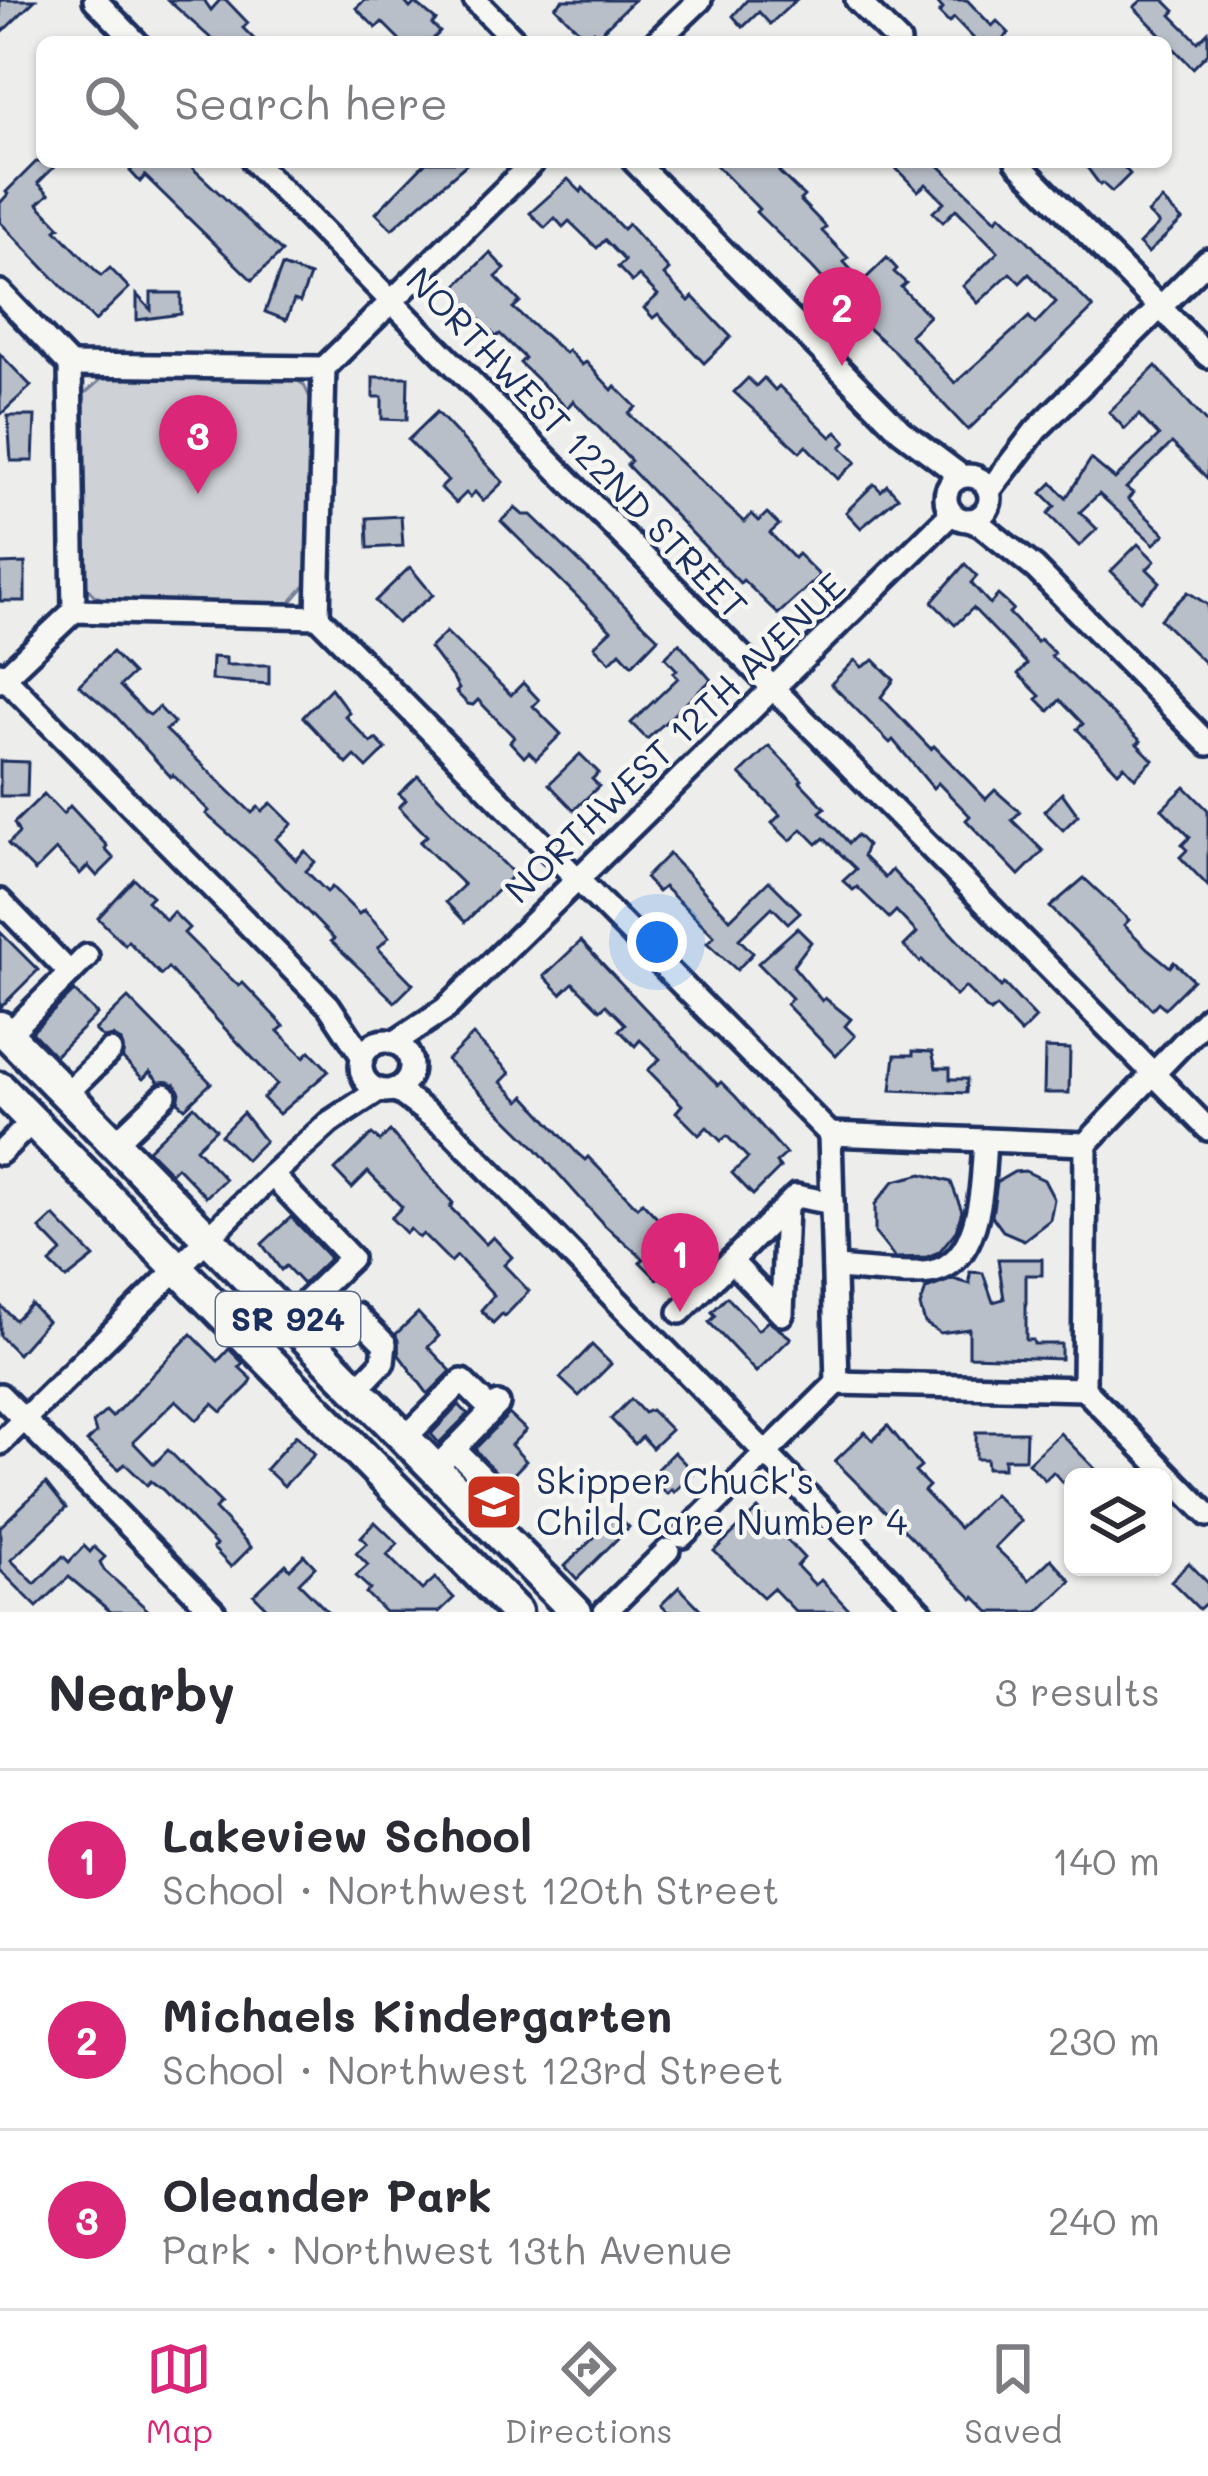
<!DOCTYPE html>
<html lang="en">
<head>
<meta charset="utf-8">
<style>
	body { margin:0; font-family:Mali,sans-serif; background:#f2f2f3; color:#2b2b33 }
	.controls { position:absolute; right:36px; bottom:36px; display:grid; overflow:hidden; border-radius:18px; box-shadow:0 3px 9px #0004 }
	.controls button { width:108px; height:108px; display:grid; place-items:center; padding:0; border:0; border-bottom:3px solid #e1e1e2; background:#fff; color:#2b2b33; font:60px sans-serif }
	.you { position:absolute; left:657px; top:942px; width:42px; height:42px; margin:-30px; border:9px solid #fff; border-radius:50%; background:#1a73e8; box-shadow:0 0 0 18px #1a73e833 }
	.badge { display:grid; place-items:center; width:78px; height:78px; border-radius:50%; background:#db2777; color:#fff; font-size:39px; font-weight:700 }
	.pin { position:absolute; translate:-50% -99px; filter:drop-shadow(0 3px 6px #0008) }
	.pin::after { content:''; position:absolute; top:63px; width:42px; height:36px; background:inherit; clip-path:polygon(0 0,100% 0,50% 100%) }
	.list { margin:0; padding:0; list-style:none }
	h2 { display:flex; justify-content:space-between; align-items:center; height:156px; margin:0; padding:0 48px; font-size:51px }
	h2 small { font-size:39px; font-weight:400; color:#7c7c81 }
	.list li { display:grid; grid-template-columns:78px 1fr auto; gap:36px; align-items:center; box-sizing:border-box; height:180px; padding:0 48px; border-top:3px solid #e1e1e2 }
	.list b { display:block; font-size:45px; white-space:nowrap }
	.list p { margin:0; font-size:39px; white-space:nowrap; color:#7c7c81 }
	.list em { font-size:39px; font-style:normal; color:#7c7c81 }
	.icon { flex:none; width:66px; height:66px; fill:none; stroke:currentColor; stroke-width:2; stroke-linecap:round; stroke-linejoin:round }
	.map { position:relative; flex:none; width:1208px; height:1612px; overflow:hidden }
	.search { position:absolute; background:#fff; box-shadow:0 3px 9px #0004; left:36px; right:36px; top:36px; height:132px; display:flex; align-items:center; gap:30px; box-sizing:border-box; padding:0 42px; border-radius:18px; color:#7c7c81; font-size:45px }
	.sheet { height:696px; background:#fff }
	nav { display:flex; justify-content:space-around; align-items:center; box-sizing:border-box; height:168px; border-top:3px solid #e1e1e2; background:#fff; font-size:33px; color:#7c7c81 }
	nav a { display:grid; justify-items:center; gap:6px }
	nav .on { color:#db2777 }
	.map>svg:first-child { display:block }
</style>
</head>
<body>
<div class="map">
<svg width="1208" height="1612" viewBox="0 0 1208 1612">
	<rect width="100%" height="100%" fill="#edeeec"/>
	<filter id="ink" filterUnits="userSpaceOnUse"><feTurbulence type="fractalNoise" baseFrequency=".00833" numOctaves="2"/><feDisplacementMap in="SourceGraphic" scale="24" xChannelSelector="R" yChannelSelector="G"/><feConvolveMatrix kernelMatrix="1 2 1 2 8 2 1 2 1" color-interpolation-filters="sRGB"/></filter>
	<g filter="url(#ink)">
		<path fill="#ced2d7" stroke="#74809a" stroke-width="3" d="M106,375L292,377L304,385L311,400L314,575L290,603L110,602L94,595L84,585V394Z"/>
		<g fill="#b9bfc8" stroke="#1b2f5e" stroke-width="3">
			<path d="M0,0H35L0,34Z"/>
			<path d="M168,0H204L211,10L220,0H226L248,23L243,28L257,42H215Z"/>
			<path d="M365,0H403L410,8L415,3L436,20L432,24L440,32L430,42H402L382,22L376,28L356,8Z"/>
			<path d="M563,0H634L598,35L593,31L586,38L555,7Z"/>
			<path d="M747,0H796L770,24L759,12L743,27L733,16Z"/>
			<path d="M935,0H967L992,26L997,21L1009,33L1004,38L1008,42H977L954,18L949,23L939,13L943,9Z"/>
			<path d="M1142,0H1164L1175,11L1171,15L1198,42L1208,32V53L1193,68L1134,7Z"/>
			<path d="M36,162H59L38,183L49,194L38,204L60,227L56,230L101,276L110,268L129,288L95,321L0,222V203L8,194L6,192Z"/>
			<path d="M131,162H186L282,252L252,280L145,176L140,182L130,171L135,166Z"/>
			<path d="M426,162H469L392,229L376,213Z"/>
			<path d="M713,162H789L779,172L804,196L800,200L826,227L822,231L848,258L844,262L862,282L887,258L897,269L894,272L906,283L901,287L929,316L910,335L955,383L1029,317L1035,324L1056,302L1029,274L1020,283L1010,273L978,303L963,286L998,252L956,209L943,222L933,212L944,202L926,184L918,191L890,162H935L996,220L1000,215L1025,238L1093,308L968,430L894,351L836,300L839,297L812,267L756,212L759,209Z"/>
			<path d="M1083,162H1119L1130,174L1112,192L1102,183L1100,185Z"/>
			<path d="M568,179L581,192L583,188L623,229L628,224L669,270L664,275L689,301L693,297L731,337L704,363L658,314L653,318L644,308L658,295L639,276L632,282L618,267L625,261L605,240L597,248L569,221L563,227L555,218L545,228L530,213Z"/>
			<path d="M1162,200L1182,220L1148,253L1139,244L1159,224L1148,213Z"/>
			<path d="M490,253L505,269L496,277L520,302L513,308L565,353L568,350L582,365L586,362L612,390L615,386L636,407L629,414L744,522L752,514L759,521L767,513L779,525L770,533L794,558L798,554L820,576L778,614L743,580L740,583L627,465L631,461L573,401L567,408L520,363L525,358L500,334L496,337L452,290Z"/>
			<path d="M282,266L310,276L300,302L294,300L286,320L265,312Z"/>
			<path d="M151,293H181V314L137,320V295L151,310Z"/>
			<path d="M0,354L31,386L0,415Z"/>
			<path d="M1156,366L1208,424V479L1172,443L1126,488L1133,493L1128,499L1165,534L1154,544L1099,494L1080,512L1097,529L1079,546L1048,514L1055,506L1042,493L1052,483L1066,498L1091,459L1115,479L1159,436L1139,415L1125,429L1109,412Z"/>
			<path d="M373,377H408L407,420L382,419V397H373Z"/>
			<path d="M748,378L756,386L764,378L775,390L779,386L831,437L837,432L846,442L841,447L856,462L838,479L806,446L800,452L734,392Z"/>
			<path d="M437,412L503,482L483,501L475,492L470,497L466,493L456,503L441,488L448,481L408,440Z"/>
			<path d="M8,416H35L33,461H11Z"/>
			<path d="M874,484L881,491L887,485L898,497L861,528L846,512Z"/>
			<path d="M515,508L523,515H531L658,638L632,665L620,652L610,662L594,646L611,630L501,521Z"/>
			<path d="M401,516L403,546L368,548L367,518Z"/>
			<path d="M1138,544L1155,561L1147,569L1160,582L1141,601L1111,571Z"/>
			<path d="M25,563V601H0V564Z"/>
			<path d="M965,564L977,576L971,583L990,604L998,595L1006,602L1013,609L1009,613L1037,642L1040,639L1054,653L1051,656L1141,741L1137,744L1153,760L1135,778L1124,766L1118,772L1077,729L1083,724L1060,700L1049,711L1037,699L1040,696L1018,674L1027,664L973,608L955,625L932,602Z"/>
			<path d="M410,567L433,595L397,623L375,601Z"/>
			<path d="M1188,592L1208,605V666L1160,619Z"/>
			<path d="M446,632L511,695L523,683L539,700L533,706L561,734L536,759L529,752L524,757L510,742L514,737L478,700L473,705L468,704L456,692L459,689L454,680L430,648Z"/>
			<path d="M679,643L711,680L647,739L631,723L678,678L673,673L677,670L665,657Z"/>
			<path d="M112,652L133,674L120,686L145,712L150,715L159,707L174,723L166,730L252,813L258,807L262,811L271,803L292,824L276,839L296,860L305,851L315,862L306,871L327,892L332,887L359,914L364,910L389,937L378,948L413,984L395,1002L331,941L334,939L257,859L206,814L209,811L173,775L171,777L115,715L79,685Z"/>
			<path d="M212,657L226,658V665H269V684L211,680Z"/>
			<path d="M855,660L862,667L874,660L894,680L881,697L931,749L934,746L986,799L995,790L1020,812L1012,820L1043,851L1019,875L966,820L970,816L938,783L933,788L893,740L890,743L831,684Z"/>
			<path d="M331,688L349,712L345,716L371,743L376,739L386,749L367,768L355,756L347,764L303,717Z"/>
			<path d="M769,746L802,780L800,782L825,808L820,812L849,843L857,835L867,845L863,856L885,878L892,870L1001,987L1004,984L1036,1018L1021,1033L996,1007L990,1012L965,987L956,996L922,960L920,962L904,946L917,933L896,911L889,918L857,887L853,890L843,881L856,869L824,838L817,844L802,829L790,841L772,823L780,815L740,774Z"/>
			<path d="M580,754L599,773L592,779L599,786L574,810L549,784Z"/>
			<path d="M0,761L28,762L27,796H0Z"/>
			<path d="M418,776L514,874L465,922L446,902L464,885L420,842L427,836L399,807L406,800L399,794Z"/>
			<path d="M1185,787L1208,810V886L1180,857L1187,850L1182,845L1190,837L1162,809Z"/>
			<path d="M1062,793L1078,815L1063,830L1044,811Z"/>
			<path d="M44,794L63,814L70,806L107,846L105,849L114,859L97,876L88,866L80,874L56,850L35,871L8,844L19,833L14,823Z"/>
			<path d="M669,854L730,919L769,881L800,912L788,923L772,907L739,939L753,953L737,970L707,943L714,936L692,914L664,887L658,892L645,878Z"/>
			<path d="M1084,878L1129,920L1124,925L1148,949L1170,967L1174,962L1193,980L1165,1008L1158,1002L1152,1009L1050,907Z"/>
			<path d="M134,879L152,896L147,901L166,920L173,912L189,928L184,933L210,959L239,986L243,983L284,1026L278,1031L304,1057L310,1051L329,1071L279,1114L263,1098L277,1084L168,968L161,975L128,941L125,945L98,918Z"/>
			<path d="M797,928L811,942L793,966L822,1001L825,998L851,1019L845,1026L855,1036L836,1056L786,1004L792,998L758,963Z"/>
			<path d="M0,932L38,970L0,1008Z"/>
			<path d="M581,941L710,1077L718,1085L721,1082L736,1097L786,1154L776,1163L780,1168L753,1195L732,1173L748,1158L727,1136L721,1141L707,1127L699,1135L676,1112L682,1105L648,1070L660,1059L640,1040L635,1046L619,1030L625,1024L606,1005L600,1010L573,983L561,994L544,976Z"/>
			<path d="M74,991L97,1014L55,1056L32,1032Z"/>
			<path d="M128,998L211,1083L185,1108L178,1102L180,1093L175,1084L159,1082L150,1072L143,1079L123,1059L121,1041L113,1036L103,1038L95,1030Z"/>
			<path d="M473,1035L510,1073L501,1082L520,1101L525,1096L577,1153L585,1160L588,1157L637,1207L642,1202L692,1255L666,1280L661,1275L657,1279L640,1262L644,1259L604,1225L532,1144L447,1060Z"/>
			<path d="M1045,1048L1070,1049L1069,1093H1044Z"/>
			<path d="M913,1051L932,1052L936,1068H950V1079H967L966,1093L891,1090L895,1055H913Z"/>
			<path d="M194,1106L216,1129L196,1148L225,1179L206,1197L177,1167L171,1173L148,1150Z"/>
			<path d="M243,1113L265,1141L246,1160L221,1135Z"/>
			<path d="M390,1131L453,1203L450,1207L486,1244L493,1237L512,1257L504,1265L529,1291L505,1316L502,1314L493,1323L481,1310L494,1295L457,1256L451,1262L423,1234L419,1238L410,1229L406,1233L391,1218L402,1207L368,1172L352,1188L335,1170L372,1134L380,1141Z"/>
			<path d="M1025,1171L1044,1180L1054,1199L1050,1220L1024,1240L1003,1231L992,1216L997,1182L1014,1172Z"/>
			<path d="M922,1174L951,1182L962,1211L956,1231L939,1252L927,1257L895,1258L875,1233V1204L894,1181Z"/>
			<path d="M54,1216L94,1257L66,1279L50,1263L62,1252L40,1229Z"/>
			<path d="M291,1217L330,1258L303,1284L286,1266L281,1270L262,1244Z"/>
			<path d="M998,1259H1042V1275H1026V1340H1033L1034,1344H1061V1359L969,1356V1329L940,1333L925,1323L920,1306L926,1289L953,1279L970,1284V1272L983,1273L993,1302L1004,1299Z"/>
			<path d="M727,1297L758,1330L768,1321L791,1338L756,1372L709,1322L716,1316L712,1312Z"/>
			<path d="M31,1304L47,1321L18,1354L0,1336V1305L15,1320Z"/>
			<path d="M418,1313L439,1336L428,1347L451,1371L428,1394L399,1355L396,1334Z"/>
			<path d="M191,1334L218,1361L229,1349L243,1363L239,1367L252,1379L249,1385L222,1412L213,1404L197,1420L176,1400L133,1442L154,1464L168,1450L221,1503L215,1509L251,1547L231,1567L213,1548L216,1545L163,1490L151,1481L147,1485L125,1464L119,1469L87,1442L96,1433L93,1423L106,1411L112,1417Z"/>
			<path d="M592,1345L611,1364L579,1396L560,1378Z"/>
			<path d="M631,1399L644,1413L651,1410L671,1430L652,1448L642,1437L635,1444L611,1419Z"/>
			<path d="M459,1405L468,1414L439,1443L431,1434Z"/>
			<path d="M509,1414L526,1430L511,1445L526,1461L504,1484L475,1449Z"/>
			<path d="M888,1426L921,1467L915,1472L929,1486L924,1491L959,1528L994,1494L1021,1521L995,1547L1029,1580L1051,1559L1071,1581L1038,1612H990L975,1597L973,1599L835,1461L865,1432L873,1440Z"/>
			<path d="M976,1432H1026L1025,1459H1004V1468H987L986,1459H976Z"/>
			<path d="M1060,1433L1103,1477H1073V1492L1053,1472L1045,1480L1028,1463Z"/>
			<path d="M296,1435L315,1454L284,1486L266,1469Z"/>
			<path d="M674,1452L694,1473L674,1492L672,1489L667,1494L654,1481L661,1475L656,1470Z"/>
			<path d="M46,1483L66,1508L11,1560L35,1584L63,1556L69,1562L84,1546L90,1552L94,1547L105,1557L100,1562L104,1570L150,1612H111L69,1577L37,1607L0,1570V1527Z"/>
			<path d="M758,1509L804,1558L797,1566L815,1585L821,1580L851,1612H796L773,1588L763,1597L714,1551Z"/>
			<path d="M617,1515L629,1527L577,1579L565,1566Z"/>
			<path d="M375,1522L398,1544L387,1555L422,1590L435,1578L454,1598L439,1612H385L366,1593L370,1589L356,1576L368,1565L356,1553L367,1543L361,1537Z"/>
			<path d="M304,1555L315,1567L299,1583L328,1612H271L254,1595L286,1564L290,1569Z"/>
			<path d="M1189,1563L1208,1583V1601L1199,1609L1171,1581Z"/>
			<path d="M679,1587L703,1612H668L661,1605Z"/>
		</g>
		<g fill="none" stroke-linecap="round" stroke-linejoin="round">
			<defs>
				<g id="minor">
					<path d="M95,0L136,42"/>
					<path d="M475,0L516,42"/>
					<path d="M857,0L899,42"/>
					<path d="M656,42L700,0"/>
					<path d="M254,162L1208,1129"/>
					<path d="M635,162L901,431L961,476"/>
					<path d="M1017,162L1208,356"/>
					<path d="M0,292L70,365"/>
					<path d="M70,365L324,368"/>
					<path d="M70,365L74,611"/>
					<circle cx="968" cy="498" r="22"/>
					<path d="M989,491L1036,430L1208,260"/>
					<path d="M969,520L981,525L1035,568L1208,744"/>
					<path d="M318,617L830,1134"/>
					<path d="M318,617L324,368L533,162"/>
					<path d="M0,673L329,1006L363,1057"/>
					<path d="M0,681L74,611L318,617"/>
					<path d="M0,901L70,973"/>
					<path d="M8,1035L87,956"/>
					<circle cx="386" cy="1066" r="25"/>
					<path d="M394,1043L445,1009L951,514"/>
					<path d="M395,1089L450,1130L921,1612"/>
					<path d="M66,1094L110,1051"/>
					<path d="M830,1134L1086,1144"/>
					<path d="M830,1134L837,1383"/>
					<path d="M115,1143L165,1095"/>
					<path d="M0,1153L33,1121"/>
					<path d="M272,1175L351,1258L288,1319"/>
					<path d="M731,1261L782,1314L786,1206"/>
					<path d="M834,1268C860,1269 907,1276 930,1272C983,1263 982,1181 985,1140"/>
					<path d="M680,1312L796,1196L832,1203"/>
					<path d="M356,1315L385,1344L383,1362L357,1389"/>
					<path d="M1084,1389L1086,1144L1208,1017"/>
					<path d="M1084,1389L1208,1515"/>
					<path d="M0,1395L214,1612"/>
					<path d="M405,1438L462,1381L483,1402"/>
					<path d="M0,1443L272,1175L330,1122L379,1090"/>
					<path d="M454,1449L487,1482L468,1502"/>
					<path d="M435,1469L498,1404"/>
					<path d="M682,1536L837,1383L1084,1389"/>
					<path d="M605,1612L668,1550"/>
				</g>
				<g id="highway">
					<path d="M0,1027L576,1612"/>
					<path d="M0,1088L516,1612"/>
				</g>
			</defs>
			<use href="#minor" stroke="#1b2f5e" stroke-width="30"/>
			<use href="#highway" stroke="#1b2f5e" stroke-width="39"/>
			<use href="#minor" stroke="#f6f6f2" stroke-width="21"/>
			<use href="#highway" stroke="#f6f6f2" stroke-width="30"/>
		</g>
	</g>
	<defs>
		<symbol id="school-square" viewBox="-11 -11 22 22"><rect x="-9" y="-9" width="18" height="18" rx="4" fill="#c8321e" stroke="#f6f6f2"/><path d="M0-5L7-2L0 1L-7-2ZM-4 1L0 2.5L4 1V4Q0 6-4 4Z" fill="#fff"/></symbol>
	</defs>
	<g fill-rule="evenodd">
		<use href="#school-square" x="461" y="1469" width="66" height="66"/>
	</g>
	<g text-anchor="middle" stroke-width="9" stroke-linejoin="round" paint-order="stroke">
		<rect fill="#f6f6f2" stroke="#5d6b8a" stroke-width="3" x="216" y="1292" width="144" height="54" rx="9"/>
		<g font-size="33" font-weight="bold" fill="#1b2f5e">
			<text x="288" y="1331">SR 924</text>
		</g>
		<g font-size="36" fill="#1b2f5e" stroke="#f6f6f2">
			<text transform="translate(577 443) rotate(46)" y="13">NORTHWEST 122ND STREET</text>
			<text transform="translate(675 738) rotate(-44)" y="13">NORTHWEST 12TH AVENUE</text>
		</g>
		<g font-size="36" fill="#1b2f5e" stroke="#f6f6f2" text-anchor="start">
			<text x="536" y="1494">Skipper Chuck's<tspan x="536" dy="41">Child Care Number 4</tspan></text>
		</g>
	</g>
</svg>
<div class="controls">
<button><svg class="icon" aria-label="layers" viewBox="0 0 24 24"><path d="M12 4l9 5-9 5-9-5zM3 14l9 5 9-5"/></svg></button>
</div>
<div class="you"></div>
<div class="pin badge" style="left:680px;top:1312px">1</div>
<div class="pin badge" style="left:842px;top:366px">2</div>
<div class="pin badge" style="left:198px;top:494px">3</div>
<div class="search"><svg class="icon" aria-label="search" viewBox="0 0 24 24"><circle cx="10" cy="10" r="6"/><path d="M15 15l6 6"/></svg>Search here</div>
</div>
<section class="sheet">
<h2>Nearby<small>3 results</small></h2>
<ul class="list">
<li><span class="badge">1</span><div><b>Lakeview School</b><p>School · Northwest 120th Street</p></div><em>140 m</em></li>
<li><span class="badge">2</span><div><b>Michaels Kindergarten</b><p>School · Northwest 123rd Street</p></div><em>230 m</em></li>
<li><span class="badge">3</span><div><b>Oleander Park</b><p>Park · Northwest 13th Avenue</p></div><em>240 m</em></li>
</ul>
</section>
<nav>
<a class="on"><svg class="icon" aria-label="map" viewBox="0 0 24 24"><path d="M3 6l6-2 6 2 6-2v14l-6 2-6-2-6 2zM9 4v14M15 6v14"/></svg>Map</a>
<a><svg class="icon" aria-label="directions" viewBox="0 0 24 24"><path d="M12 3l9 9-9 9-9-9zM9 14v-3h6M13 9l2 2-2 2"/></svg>Directions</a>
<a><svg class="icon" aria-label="saved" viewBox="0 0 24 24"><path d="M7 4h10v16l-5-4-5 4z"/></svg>Saved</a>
</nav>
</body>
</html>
